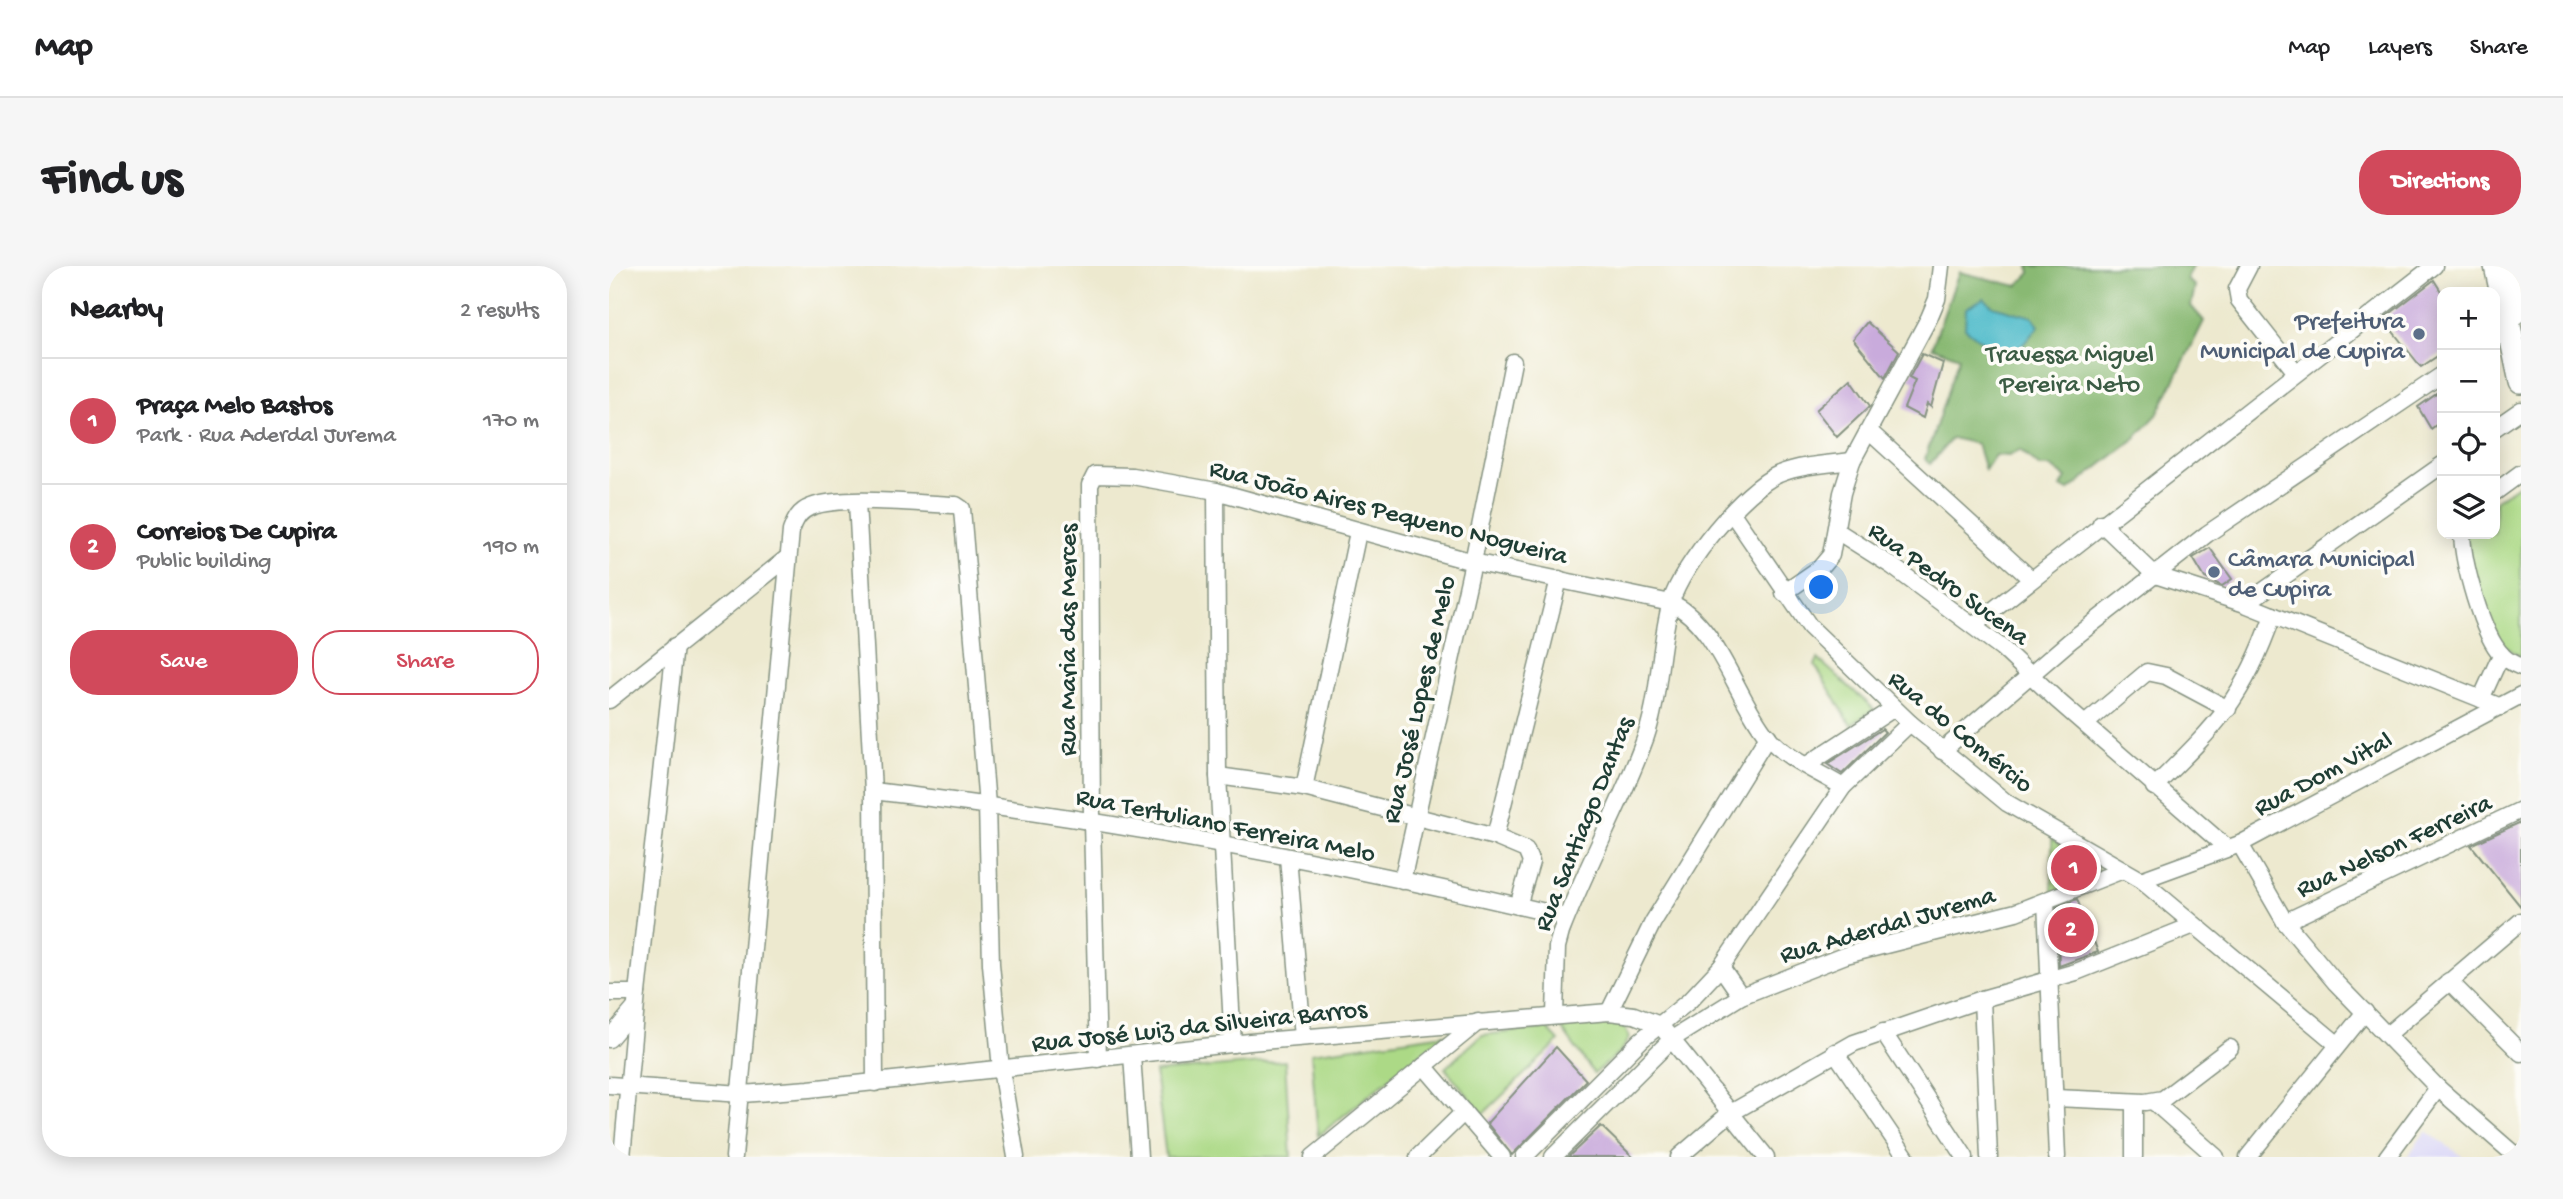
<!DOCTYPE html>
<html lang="en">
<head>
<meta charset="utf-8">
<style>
	body { margin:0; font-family:"Gochi Hand",sans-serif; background:#f6f6f6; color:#202124 }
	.controls { position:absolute; right:21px; top:21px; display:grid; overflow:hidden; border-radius:14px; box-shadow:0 4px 18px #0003 }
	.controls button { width:63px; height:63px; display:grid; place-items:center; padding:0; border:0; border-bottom:2px solid #e0e0e0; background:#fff; color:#202124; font:35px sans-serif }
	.you { position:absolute; left:1213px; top:322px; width:24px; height:24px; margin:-18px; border:5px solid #fff; border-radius:50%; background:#1a73e8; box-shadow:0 0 0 10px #1a73e833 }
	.badge { display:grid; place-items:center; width:46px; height:46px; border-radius:50%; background:#d1495b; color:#fff; font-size:23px; font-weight:700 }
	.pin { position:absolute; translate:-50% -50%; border:4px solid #fff; box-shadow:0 2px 7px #0006 }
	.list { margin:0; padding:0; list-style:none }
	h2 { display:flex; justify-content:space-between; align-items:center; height:91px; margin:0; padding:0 28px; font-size:30px }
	h2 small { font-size:23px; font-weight:400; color:#757577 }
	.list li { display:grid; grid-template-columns:46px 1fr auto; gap:21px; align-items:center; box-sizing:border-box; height:126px; padding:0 28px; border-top:2px solid #e0e0e0 }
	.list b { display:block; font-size:26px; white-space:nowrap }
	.list p { margin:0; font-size:23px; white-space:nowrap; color:#757577 }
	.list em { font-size:23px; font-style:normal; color:#757577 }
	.actions { display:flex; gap:14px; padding:21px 28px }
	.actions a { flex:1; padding:16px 0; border:2px solid #d1495b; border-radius:28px; text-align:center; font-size:24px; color:#d1495b }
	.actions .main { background:#d1495b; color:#fff }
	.icon { flex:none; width:38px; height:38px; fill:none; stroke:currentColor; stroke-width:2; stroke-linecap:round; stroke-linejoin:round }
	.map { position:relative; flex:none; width:1912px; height:891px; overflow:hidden; border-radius:28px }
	header { display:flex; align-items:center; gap:42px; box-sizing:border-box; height:98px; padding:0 35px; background:#fff; border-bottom:2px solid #e0e0e0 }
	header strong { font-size:33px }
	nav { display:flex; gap:38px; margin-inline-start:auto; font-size:24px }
	.intro { display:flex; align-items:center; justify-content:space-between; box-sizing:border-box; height:168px; padding:0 42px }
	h1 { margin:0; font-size:49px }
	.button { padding:18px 32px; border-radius:28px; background:#d1495b; color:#fff; font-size:24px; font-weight:700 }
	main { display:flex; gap:42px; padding:0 42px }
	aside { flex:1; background:#fff; border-radius:28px; box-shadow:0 4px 18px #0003 }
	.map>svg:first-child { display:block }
</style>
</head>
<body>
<header>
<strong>Map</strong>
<nav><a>Map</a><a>Layers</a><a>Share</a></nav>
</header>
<div class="intro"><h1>Find us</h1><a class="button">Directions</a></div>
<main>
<aside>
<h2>Nearby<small>2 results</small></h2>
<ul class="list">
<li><span class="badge">1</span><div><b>Praça Melo Bastos</b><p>Park · Rua Aderdal Jurema</p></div><em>170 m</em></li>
<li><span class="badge">2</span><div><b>Correios De Cupira</b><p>Public building</p></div><em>190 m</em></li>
</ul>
<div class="actions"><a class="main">Save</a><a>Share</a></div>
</aside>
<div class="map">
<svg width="1912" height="891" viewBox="0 0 1912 891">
	<rect width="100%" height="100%" fill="#fdfcf7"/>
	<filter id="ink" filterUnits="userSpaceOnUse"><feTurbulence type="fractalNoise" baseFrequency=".0143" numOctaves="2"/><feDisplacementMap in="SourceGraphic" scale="14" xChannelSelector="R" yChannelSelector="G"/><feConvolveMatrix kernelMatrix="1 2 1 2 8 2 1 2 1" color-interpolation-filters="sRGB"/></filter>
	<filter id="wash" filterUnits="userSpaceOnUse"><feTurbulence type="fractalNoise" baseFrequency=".00686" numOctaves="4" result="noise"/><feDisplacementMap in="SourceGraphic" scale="28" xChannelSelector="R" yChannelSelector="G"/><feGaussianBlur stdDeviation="1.57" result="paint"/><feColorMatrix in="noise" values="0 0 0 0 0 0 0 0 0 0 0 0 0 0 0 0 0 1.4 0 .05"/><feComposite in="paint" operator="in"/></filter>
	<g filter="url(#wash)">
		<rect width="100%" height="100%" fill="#ede9cf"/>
		<path fill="#d9d6f7" d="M1817,865L1854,891H1798Z"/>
		<g fill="#acd986" stroke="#668b5d" stroke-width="2">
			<path d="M1912,217V391L1891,377L1869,325L1856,268H1886V235Z"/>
			<path d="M1209,393L1265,443L1242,459L1206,399Z"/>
			<path d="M1443,573L1487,600L1490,604L1487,610L1443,627Z"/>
			<path d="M1001,755L1016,762L1020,772L1010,787L985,808L949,757Z"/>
			<path d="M938,762L950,775L874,848L836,802L873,769Z"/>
			<path d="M836,768L709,870L702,787Z"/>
			<path d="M676,795L682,891H557L546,806Z"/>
		</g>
		<path fill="#89b973" stroke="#547b54" stroke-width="2" d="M1420,0H1583L1578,14L1586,20L1582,40L1595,55L1548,149L1525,173L1459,225L1452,221L1457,212L1442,201H1431L1411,184L1400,190L1386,189L1376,204L1368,178L1343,172L1321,198L1316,193L1350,91L1323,81L1350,6L1408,20L1421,7Z"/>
		<path fill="#4fbbca" stroke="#377c7f" stroke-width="2" d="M1375,32L1384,40L1424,51L1430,60L1405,89L1374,76L1356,62L1357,42Z"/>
		<g id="blocks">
			<g fill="#c9abdc">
				<path d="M1825,14L1833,27V87L1812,101L1774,53Z"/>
				<path d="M1258,56L1290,85L1276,112L1244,73Z"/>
				<path d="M1313,88L1334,97L1322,141L1318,138L1314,152L1295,142L1306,115L1300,112Z"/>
				<path d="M1242,113L1261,140L1228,171L1207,144Z"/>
				<path d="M1833,124V154L1822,163L1809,141Z"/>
				<path d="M1601,282L1623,313L1613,320L1596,312L1584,292Z"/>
				<path d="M1273,463L1276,466L1233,508L1218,498Z"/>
				<path d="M1912,556V641L1862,579Z"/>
				<path d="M1468,633L1489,686L1450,700L1448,641Z"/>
				<path d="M947,781L977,814L903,889L878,857Z"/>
				<path d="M992,860L1024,891H959Z"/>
			</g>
		</g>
	</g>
	<g filter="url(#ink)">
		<use href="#blocks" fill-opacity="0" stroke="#869382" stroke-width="2"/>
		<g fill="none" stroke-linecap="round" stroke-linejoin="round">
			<defs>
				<g id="minor">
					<path d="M1640,0L1628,23L1630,34L1686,105"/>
					<path d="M1886,73L1899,56L1912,47"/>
					<path d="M1886,162L1912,144"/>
					<path d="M1261,166L1422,313"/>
					<path d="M607,225L609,510L624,778"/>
					<path d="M1886,226L1912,207"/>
					<path d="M248,236L264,525L266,817"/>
					<path d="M1123,247L1201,361L1301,457L1398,537L1532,614L1728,778"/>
					<path d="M1492,257L1546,309L1636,338L1892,441"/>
					<path d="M1228,265L1283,300L1393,382L1448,434L1618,582"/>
					<path d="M1853,268C1854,297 1873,369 1893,389C1898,395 1905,398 1912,401"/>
					<path d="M1175,327L1211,302L1222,289L1233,227L1243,195L1320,52L1328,33L1332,0"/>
					<path d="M1636,338L1833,199"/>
					<path d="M1365,359L1825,0"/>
					<path d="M1872,433L1892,389"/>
					<path d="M0,434L178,292"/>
					<path d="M1476,458L1538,406L1557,410L1619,443"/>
					<path d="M1333,485L1461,375L1598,268L1833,109"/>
					<path d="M1198,499L1285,442"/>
					<path d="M609,510L695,522L886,571L917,584L922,596L909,640"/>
					<path d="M1545,521C1607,460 1635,433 1664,349"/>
					<path d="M695,522L749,266"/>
					<path d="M264,525C497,552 729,597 957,651"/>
					<path d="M886,571L950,313"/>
					<path d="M1631,578L1676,656L1727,717L1829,822L1908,891"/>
					<path d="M679,591L694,771"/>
					<path d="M1532,614L1631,578L1912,429"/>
					<path d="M793,615L864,296L904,96"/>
					<path d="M1437,635L1448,891"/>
					<path d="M1676,656L1912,544"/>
					<path d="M1112,701L1132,730"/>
					<path d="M1840,715L1912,787"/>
					<path d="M0,727H28"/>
					<path d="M1373,733L1380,891"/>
					<path d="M1000,746L1044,656L1159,470"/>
					<path d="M946,749L948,681L952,666C976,603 1009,544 1033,481C1052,435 1049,383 1062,336C1073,299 1135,223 1170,208C1193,199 1219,198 1243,195"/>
					<path d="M1274,766L1356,891"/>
					<path d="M1778,769L1912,655"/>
					<path d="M0,773L26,742"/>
					<path d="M1226,786L1297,891"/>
					<path d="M523,789L530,891"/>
					<path d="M489,793L483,556L481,219L486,209L523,210L607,225L864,296L1062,337C1108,357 1127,432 1158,470C1177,493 1210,506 1234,521"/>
					<path d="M815,800L893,891"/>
					<path d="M0,819L133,828L200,823L641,776L1000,746L1025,749L1051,759L1157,891"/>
					<path d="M1446,832L1536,836L1554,833L1621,782"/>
					<path d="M1525,836V891"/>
					<path d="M1545,836L1607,891"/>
					<path d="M13,891L28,727L66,380"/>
					<path d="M125,891L182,265C186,254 190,245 202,241C232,229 311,238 347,239L353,243L378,539L382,698L392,803L407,891"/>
					<path d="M704,891L869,756"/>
					<path d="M809,891L855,846"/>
					<path d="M915,891L1032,774L1080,735L1112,701L1234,521L1301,457"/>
					<path d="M944,891L1063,773L1132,730L1237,689L1407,646L1514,604"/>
					<path d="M1070,891L1120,848L1245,777L1373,733L1467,706L1585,659"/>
					<path d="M1639,891L1756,746"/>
					<path d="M1778,891L1829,822"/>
				</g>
				<g id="secondary">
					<path d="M1887,0L1912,116"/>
					<path d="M1905,0L1912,34"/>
				</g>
			</defs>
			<use href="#minor" stroke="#869382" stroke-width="19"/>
			<use href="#secondary" stroke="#869382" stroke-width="26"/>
			<use href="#minor" stroke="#fff" stroke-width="16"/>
			<use href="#secondary" stroke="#fff" stroke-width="23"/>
		</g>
	</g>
	<g fill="#5c6f8a" stroke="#fdfcf7" stroke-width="2.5">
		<circle cx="1810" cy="68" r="7"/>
		<circle cx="1605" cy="306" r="7"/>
	</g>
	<g text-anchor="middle" stroke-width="7" stroke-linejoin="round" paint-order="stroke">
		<g font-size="26" fill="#4e5e75" stroke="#fdfcf7" text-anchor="end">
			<text x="1796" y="62">Prefeitura<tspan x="1796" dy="30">Municipal de Cupira</tspan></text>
			<text x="1619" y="300" text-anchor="start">Câmara Municipal<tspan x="1619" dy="30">de Cupira</tspan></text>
		</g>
		<g font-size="26" fill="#3b5c44" stroke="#fdfcf7">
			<text x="1461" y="95">Travessa Miguel<tspan x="1461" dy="30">Pereira Neto</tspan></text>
		</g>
		<g font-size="26" fill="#1f3d34" stroke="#fdfcf7">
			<text transform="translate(780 244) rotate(14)" y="9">Rua João Aires Pequeno Nogueira</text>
			<text transform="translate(1341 316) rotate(36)" y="9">Rua Pedro Sucena</text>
			<text transform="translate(457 374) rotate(-90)" y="9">Rua Maria das Merces</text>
			<text transform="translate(808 433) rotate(-77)" y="9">Rua José Lopes de Melo</text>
			<text transform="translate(1353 464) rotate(39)" y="9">Rua do Comércio</text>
			<text transform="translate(1713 506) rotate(-28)" y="9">Rua Dom Vital</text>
			<text transform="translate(617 557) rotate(11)" y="9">Rua Tertuliano Ferreira Melo</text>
			<text transform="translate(973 557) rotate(-68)" y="9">Rua Santiago Dantas</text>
			<text transform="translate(1784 578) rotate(-25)" y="9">Rua Nelson Ferreira</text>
			<text transform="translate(1278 657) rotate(-16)" y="9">Rua Aderdal Jurema</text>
			<text transform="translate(590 758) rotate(-6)" y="9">Rua José Luiz da Silveira Barros</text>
		</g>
	</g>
</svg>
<div class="controls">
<button>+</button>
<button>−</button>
<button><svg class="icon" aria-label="locate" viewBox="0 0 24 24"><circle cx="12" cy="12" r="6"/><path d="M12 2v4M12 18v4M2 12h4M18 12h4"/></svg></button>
<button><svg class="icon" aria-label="layers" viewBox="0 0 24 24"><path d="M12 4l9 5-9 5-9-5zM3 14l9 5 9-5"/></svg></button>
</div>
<div class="you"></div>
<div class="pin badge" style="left:1465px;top:602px">1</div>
<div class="pin badge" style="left:1462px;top:664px">2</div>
</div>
</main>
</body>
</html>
